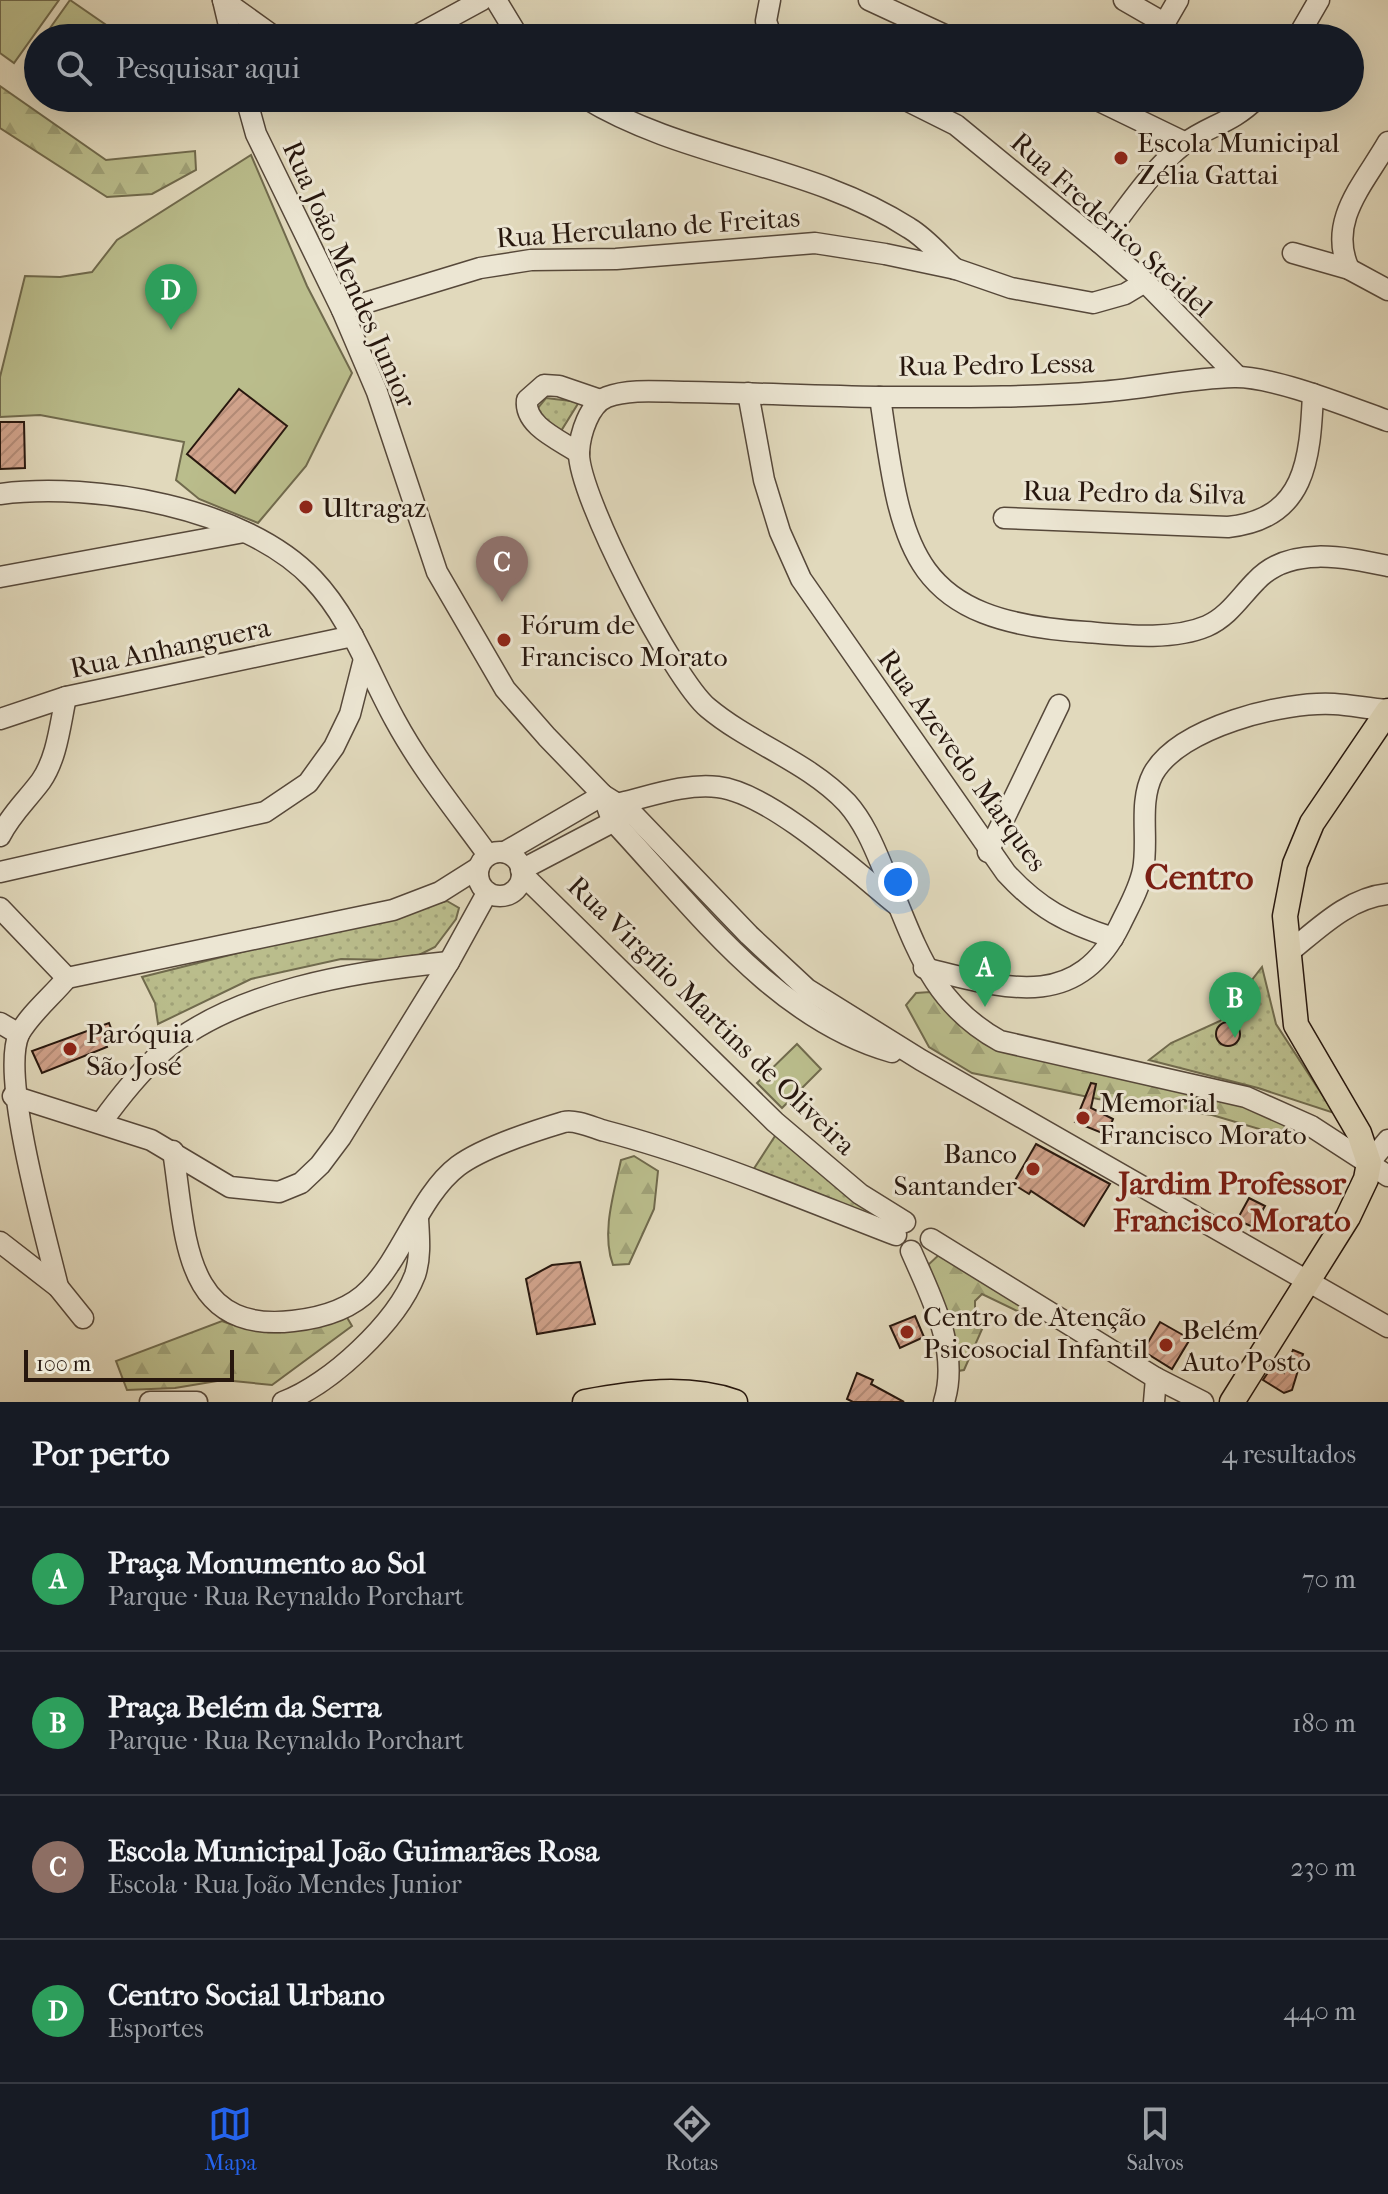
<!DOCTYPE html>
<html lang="pt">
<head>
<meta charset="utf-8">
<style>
	body { margin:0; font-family:"IM FELL French Canon",serif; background:#242831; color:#f1f3f6 }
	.scale { position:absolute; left:24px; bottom:20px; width:210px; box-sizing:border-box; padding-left:8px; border:4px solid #27170e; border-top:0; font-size:22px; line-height:28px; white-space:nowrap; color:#27170e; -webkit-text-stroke:6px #ece6d3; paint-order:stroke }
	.you { position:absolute; left:898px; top:882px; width:28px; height:28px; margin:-20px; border:6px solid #fff; border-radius:50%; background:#1a73e8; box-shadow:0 0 0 12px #1a73e833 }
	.badge { display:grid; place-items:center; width:52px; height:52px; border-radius:50%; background:#2563eb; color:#fff; font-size:26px; font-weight:700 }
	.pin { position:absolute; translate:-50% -66px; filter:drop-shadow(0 2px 4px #0008) }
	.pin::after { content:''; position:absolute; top:42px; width:28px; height:24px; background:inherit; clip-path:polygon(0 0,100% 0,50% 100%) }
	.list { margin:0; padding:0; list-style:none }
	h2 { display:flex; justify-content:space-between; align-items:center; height:104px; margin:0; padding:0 32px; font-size:34px }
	h2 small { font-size:26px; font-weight:400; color:#9ea1a6 }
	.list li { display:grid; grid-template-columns:52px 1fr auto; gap:24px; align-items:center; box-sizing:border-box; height:144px; padding:0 32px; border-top:2px solid #363941 }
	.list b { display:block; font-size:30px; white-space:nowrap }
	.list p { margin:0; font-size:26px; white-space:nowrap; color:#9ea1a6 }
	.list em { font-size:26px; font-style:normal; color:#9ea1a6 }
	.icon { flex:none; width:44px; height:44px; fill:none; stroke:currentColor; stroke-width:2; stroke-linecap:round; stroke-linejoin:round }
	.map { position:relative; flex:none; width:1388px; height:1402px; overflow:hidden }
	.search { position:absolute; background:#171b24; box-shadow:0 8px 32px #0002; left:24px; right:24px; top:24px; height:88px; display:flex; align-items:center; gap:20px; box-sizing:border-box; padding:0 28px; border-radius:44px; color:#9ea1a6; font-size:30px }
	.sheet { height:680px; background:#171b24 }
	nav { display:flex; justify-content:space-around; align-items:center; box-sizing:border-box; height:112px; border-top:2px solid #363941; background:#171b24; font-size:22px; color:#9ea1a6 }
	nav a { display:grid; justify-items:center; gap:4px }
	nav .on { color:#2563eb }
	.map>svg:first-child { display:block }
</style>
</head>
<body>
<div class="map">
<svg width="1388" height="1402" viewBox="0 0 1388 1402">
	<defs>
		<pattern id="forest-firs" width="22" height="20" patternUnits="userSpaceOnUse" patternTransform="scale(2)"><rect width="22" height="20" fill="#babd8c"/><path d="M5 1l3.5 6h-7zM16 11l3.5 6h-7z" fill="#a0a278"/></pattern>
		<pattern id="park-dots" width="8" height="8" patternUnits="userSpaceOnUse" patternTransform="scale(2)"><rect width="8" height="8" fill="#babd8c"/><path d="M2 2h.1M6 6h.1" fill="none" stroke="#a0a278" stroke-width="1.8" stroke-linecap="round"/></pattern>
		<pattern id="building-hatch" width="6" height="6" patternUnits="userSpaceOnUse" patternTransform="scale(2)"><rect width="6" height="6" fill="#d2a48d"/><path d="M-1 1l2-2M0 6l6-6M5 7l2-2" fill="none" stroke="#b48c78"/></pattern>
	</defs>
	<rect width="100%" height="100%" fill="#e1d9bc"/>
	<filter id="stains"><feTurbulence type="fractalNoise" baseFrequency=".0025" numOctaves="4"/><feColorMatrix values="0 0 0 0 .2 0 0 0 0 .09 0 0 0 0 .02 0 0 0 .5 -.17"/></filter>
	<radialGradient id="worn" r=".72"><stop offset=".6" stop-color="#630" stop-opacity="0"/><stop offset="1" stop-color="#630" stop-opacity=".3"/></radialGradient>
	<g fill="url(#forest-firs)" stroke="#706a4d" stroke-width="2">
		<path d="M0,86L106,160L195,151L196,170L152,194L107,197L0,128Z"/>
		<path d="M930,992L954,1019L1254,1107L1303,1128L1276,1134L1212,1115L1098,1099L972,1073L929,1047L906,1005L916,993Z"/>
		<path d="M634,1156L658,1171L654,1209L629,1264L613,1265C601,1233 614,1193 621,1160Z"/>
		<path d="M942,1252L1036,1309L1032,1318L982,1294L975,1301V1318L983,1327L964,1370L951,1372L928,1265Z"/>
		<path d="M345,1314L352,1326L272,1385L223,1380L175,1388L127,1390L116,1361L222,1321C263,1338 303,1323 345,1314Z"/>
	</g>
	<g fill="url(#park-dots)" stroke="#706a4d" stroke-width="2">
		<path d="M546,398L579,402L561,431L545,421L537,409Z"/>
		<path d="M447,901L459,908L456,919L435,947L419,955L394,960L341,959L251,979L158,1024L155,1003L142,977Z"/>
		<path d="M1262,967L1276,1024L1334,1113L1258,1088L1149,1060L1171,1043L1220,1021Z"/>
		<path d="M777,1133L885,1220L753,1170Z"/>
	</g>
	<g fill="#babd8c" stroke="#706a4d" stroke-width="2">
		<path d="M0,0H59L14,63L0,53Z"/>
		<path d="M70,0L112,29L105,38H43Z"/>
		<path d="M251,155L307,286L352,373L306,466L258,523L199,499L176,480L184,442L40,415L0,417V377L25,276L60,277L92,272L117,240Z"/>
		<path d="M797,1044L821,1069L782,1108L757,1083Z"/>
	</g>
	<g fill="url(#building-hatch)" stroke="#27170e" stroke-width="2">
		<path d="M239,389L287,426L235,493L187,454Z"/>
		<path d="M0,422H24L25,468L0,469Z"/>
		<circle cx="1228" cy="1034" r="12"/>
		<path d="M109,1023L114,1036L104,1040L107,1047L42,1073L32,1051Z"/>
		<path d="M1091,1083L1096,1084L1091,1108L1113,1119L1107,1135L1075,1122Z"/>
		<path d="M1036,1144L1110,1184L1084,1226L1031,1191L1029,1194L1013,1184Z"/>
		<path d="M1249,1198L1265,1206L1253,1227L1237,1220Z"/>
		<path d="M580,1262L595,1324L537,1334L526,1279L552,1265Z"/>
		<path d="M915,1316L924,1337L900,1348L890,1326Z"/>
		<path d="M1160,1322L1190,1339L1172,1369L1143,1351Z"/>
		<path d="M1293,1350L1303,1354L1292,1390L1284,1393L1263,1380L1273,1365L1284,1373Z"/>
		<path d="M857,1373L873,1380L871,1384L904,1402H853L847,1399Z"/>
	</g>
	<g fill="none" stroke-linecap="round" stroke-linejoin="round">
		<defs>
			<g id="minor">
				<path d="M223,0L276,38"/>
				<path d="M223,0L232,38"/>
				<path d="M496,0L519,38"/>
				<path d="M770,0L766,21L772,38"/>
				<path d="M869,0L951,38"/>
				<path d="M1124,0L1164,23"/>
				<path d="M412,38L482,0"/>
				<path d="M1156,38L1178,0"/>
				<path d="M1297,38L1319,0"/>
				<path d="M246,98L256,134L342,310L377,392L437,572L505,689L547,737L603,795L632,813L749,935L807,989L921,1060L1388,1327"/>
				<path d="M585,98C685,159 810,164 909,228C926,238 940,255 955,269"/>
				<path d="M902,98L956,125L1100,243L1145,282L1237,376"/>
				<path d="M1093,98L1186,143"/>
				<path d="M1100,243C1126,210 1151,170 1184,144C1209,125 1231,124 1257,98"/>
				<path d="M1293,253L1349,269L1388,290"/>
				<path d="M1349,269C1327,221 1364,184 1388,142"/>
				<path d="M342,310L480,268L531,260L616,259L815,243L885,254L956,269L1011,288L1093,303L1125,294L1145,282"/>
				<path d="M748,393L764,480L780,532L801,579L1006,873C1039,909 1067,923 1113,938"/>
				<path d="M880,397C902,551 909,621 1086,632C1123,635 1172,641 1207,626C1229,616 1240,597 1256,581C1289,545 1345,557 1388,566"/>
				<path d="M1388,421C1349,407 1273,376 1234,377C1189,378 1143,389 1098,392C1026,398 952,397 880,397C816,396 752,393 687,392C663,392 630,388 607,397C589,404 580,434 579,452C577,494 674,680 708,708C751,744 807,761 847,803C863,821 873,844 882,866C914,938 927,1001 1000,1041L1246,1097L1311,1126L1388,1176"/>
				<path d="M579,453C560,440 524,426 527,400L544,385L559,386L600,400"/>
				<path d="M0,494C94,482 245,507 313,579C351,619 369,673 395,720C421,768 456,811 488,855"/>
				<path d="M1004,518L1228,527C1306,519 1310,459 1313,394"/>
				<path d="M0,577L244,532"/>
				<path d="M0,719L66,697L353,636"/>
				<path d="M603,795L612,820C693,906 774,1019 892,1052"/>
				<path d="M621,803C651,796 686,783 718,787C770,793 855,871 897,905"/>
				<path d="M0,836C11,814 27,800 41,781C57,758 60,725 66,697"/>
				<circle cx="500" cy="874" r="22"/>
				<path d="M505,852L603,795"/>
				<path d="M988,852L1059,705"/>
				<path d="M521,870L624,816"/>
				<path d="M0,872L265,812L308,783L334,747L350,714L364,659"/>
				<path d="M522,874L775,1122L860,1194L905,1222"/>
				<path d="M0,908L67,978"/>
				<path d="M1288,953C1318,929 1348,898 1388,894"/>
				<path d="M924,968C1001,987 1076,1014 1120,925C1128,908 1139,890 1143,870C1149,839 1138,803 1153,774C1179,727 1284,701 1334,704C1352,705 1370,709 1388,710"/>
				<path d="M67,978L393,910L440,892L478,868"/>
				<path d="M0,1023L19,1034"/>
				<path d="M13,1096L151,1140L230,1187L279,1192L301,1183L320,1165L341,1137L449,962L487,893"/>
				<path d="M101,1123C119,1098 138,1074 161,1053C233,990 357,971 449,962"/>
				<path d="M173,1151C186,1232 181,1334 293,1321C321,1318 350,1310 370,1289C403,1255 421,1194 458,1166C482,1148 534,1131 564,1122C575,1119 594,1128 605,1131C704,1157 800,1198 896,1235"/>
				<path d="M1369,1163L1388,1140"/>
				<path d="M931,1239L1156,1378L1203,1402"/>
				<path d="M0,1242L58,1287L83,1318"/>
				<path d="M911,1251C931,1297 960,1350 944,1402"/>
				<path d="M58,1287C46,1236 0,1077 19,1034C30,1014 52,996 67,978"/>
				<path d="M150,1402H197"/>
				<path d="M283,1402C330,1385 397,1322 415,1275C421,1257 419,1237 418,1219"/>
				<path d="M1154,1402L1156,1378"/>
			</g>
			<g id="major">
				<path d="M585,1402C634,1393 687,1385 735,1402"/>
				<path d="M1232,1402L1348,1217L1366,1179L1369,1163L1359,1133L1296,1025L1285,916L1295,864L1312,823L1388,711"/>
			</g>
		</defs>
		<use href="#minor" stroke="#56483a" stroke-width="23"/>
		<use href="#major" stroke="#27170e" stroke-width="27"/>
		<use href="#minor" stroke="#ece6d3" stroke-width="20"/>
		<use href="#major" stroke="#e1d9bc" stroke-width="24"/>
	</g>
	<g fill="#8f2418" stroke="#ece6d3" stroke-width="3">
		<circle cx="1121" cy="158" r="8"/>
		<circle cx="306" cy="507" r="8"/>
		<circle cx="504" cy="640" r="8"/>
		<circle cx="70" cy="1049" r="8"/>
		<circle cx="1083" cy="1118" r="8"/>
		<circle cx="1033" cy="1169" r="8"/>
		<circle cx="907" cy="1332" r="8"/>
		<circle cx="1166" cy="1345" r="8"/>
	</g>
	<g text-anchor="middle" stroke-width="6" stroke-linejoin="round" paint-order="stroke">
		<g font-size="28" fill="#27170e" stroke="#ece6d3" text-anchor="start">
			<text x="1137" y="152">Escola Municipal<tspan x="1137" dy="32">Zélia Gattai</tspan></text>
			<text x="322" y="517">Ultragaz</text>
			<text x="520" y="634">Fórum de<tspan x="520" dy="32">Francisco Morato</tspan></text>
			<text x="86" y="1043">Paróquia<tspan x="86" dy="32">São José</tspan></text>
			<text x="1099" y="1112">Memorial<tspan x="1099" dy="32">Francisco Morato</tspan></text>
			<text x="1017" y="1163" text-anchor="end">Banco<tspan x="1017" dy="32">Santander</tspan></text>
			<text x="923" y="1326">Centro de Atenção<tspan x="923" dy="32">Psicosocial Infantil</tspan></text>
			<text x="1182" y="1339">Belém<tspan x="1182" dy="32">Auto Posto</tspan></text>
		</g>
		<g font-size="28" fill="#27170e" stroke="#ece6d3">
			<text transform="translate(1112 224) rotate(42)" y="10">Rua Frederico Steidel</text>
			<text transform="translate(648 227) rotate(-4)" y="10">Rua Herculano de Freitas</text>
			<text transform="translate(350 274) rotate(66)" y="10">Rua João Mendes Junior</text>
			<text transform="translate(996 364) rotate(-1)" y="10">Rua Pedro Lessa</text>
			<text transform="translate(1134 492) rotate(1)" y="10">Rua Pedro da Silva</text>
			<text transform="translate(170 647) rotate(-12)" y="10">Rua Anhanguera</text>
			<text transform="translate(963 760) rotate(54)" y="10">Rua Azevedo Marques</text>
			<text transform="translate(712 1015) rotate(44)" y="10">Rua Virgílio Martins de Oliveira</text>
		</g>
		<g font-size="32" font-weight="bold" fill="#7a1f14" stroke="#ece6d3">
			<text x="1232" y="1194">Jardim Professor<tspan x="1232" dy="37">Francisco Morato</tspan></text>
		</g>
		<g font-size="36" font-weight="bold" fill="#7a1f14" stroke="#ece6d3">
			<text x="1199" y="889">Centro</text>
		</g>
	</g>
	<rect width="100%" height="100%" filter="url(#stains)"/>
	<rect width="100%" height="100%" fill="url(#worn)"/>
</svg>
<div class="scale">100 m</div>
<div class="you"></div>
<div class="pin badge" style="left:985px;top:1007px;background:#2e9e5b">A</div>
<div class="pin badge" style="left:1235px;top:1038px;background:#2e9e5b">B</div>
<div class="pin badge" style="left:502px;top:602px;background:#8d6e63">C</div>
<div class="pin badge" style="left:171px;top:330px;background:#2e9e5b">D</div>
<div class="search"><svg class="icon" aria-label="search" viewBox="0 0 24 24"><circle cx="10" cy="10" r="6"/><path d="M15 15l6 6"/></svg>Pesquisar aqui</div>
</div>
<section class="sheet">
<h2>Por perto<small>4 resultados</small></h2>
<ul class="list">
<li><span class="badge" style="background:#2e9e5b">A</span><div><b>Praça Monumento ao Sol</b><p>Parque · Rua Reynaldo Porchart</p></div><em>70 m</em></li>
<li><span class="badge" style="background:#2e9e5b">B</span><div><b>Praça Belém da Serra</b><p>Parque · Rua Reynaldo Porchart</p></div><em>180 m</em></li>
<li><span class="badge" style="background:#8d6e63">C</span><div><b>Escola Municipal João Guimarães Rosa</b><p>Escola · Rua João Mendes Junior</p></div><em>230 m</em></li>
<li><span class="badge" style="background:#2e9e5b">D</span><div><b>Centro Social Urbano</b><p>Esportes</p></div><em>440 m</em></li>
</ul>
</section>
<nav>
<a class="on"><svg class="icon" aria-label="map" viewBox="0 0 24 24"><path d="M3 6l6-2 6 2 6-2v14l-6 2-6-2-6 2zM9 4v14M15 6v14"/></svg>Mapa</a>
<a><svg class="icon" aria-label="directions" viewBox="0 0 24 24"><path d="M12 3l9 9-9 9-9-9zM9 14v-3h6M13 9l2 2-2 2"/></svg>Rotas</a>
<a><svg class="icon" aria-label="saved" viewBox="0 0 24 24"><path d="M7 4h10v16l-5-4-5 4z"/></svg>Salvos</a>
</nav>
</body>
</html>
